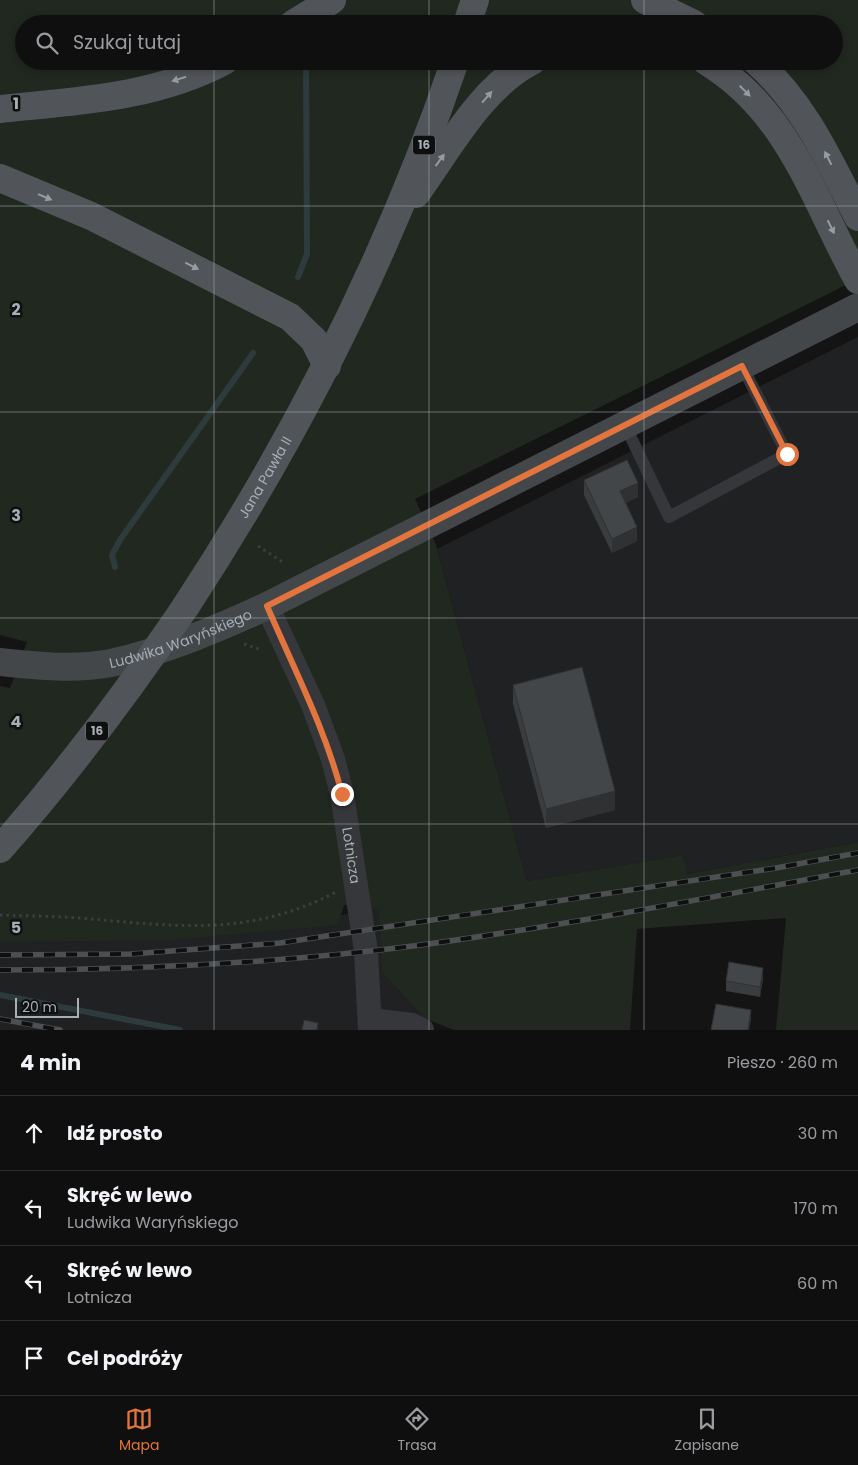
<!DOCTYPE html>
<html lang="pl">
<head>
<meta charset="utf-8">
<style>
	body { margin:0; font-family:Poppins,sans-serif; background:#181819; color:#f1f3f6 }
	.scale { position:absolute; left:15px; bottom:12px; width:64px; box-sizing:border-box; padding-left:5px; border:2px solid #a6afb5; border-top:0; font-size:14px; line-height:18px; white-space:nowrap; color:#a6afb5; -webkit-text-stroke:4px #0f0f10; paint-order:stroke }
	.stop { position:absolute; width:15px; height:15px; margin:-11px; border:4px solid #e3743e; border-radius:50%; background:#fff }
	.stop.end { background:#e3743e; border-color:#fff; box-shadow:0 1px 5px #0008 }
	.list { margin:0; padding:0; list-style:none }
	h2 { display:flex; justify-content:space-between; align-items:center; height:65px; margin:0; padding:0 20px; font-size:21px }
	h2 small { font-size:16px; font-weight:400; color:#9b9c9f }
	.list li { display:grid; grid-template-columns:32px 1fr auto; gap:15px; align-items:center; box-sizing:border-box; height:75px; padding:0 20px; border-top:1px solid #2f2f30 }
	.list b { display:block; font-size:19px; white-space:nowrap }
	.list p { margin:0; font-size:16px; white-space:nowrap; color:#9b9c9f }
	.list em { font-size:16px; font-style:normal; color:#9b9c9f }
	.icon { flex:none; width:28px; height:28px; fill:none; stroke:currentColor; stroke-width:2; stroke-linecap:round; stroke-linejoin:round }
	.map { position:relative; flex:none; width:858px; height:1030px; overflow:hidden }
	.search { position:absolute; background:#0f0f10; box-shadow:0 2px 8px #0003; left:15px; right:15px; top:15px; height:55px; display:flex; align-items:center; gap:12px; box-sizing:border-box; padding:0 18px; border-radius:28px; color:#9b9c9f; font-size:19px }
	.sheet { height:365px; background:#0f0f10 }
	nav { display:flex; justify-content:space-around; align-items:center; box-sizing:border-box; height:70px; border-top:1px solid #2f2f30; background:#0f0f10; font-size:14px; color:#9b9c9f }
	nav a { display:grid; justify-items:center; gap:2px }
	nav .on { color:#e3743e }
	.map>svg:first-child { display:block }
</style>
</head>
<body>
<div class="map">
<svg width="858" height="1030" viewBox="0 0 858 1030">
	<rect width="100%" height="100%" fill="#141415"/>
	<g fill="#202122">
		<path d="M858,337V842L686,874L683,855L527,881L437,549Z"/>
		<path d="M0,890L334,917L383,905L422,1002L429,1030H0Z"/>
	</g>
	<path fill="#212820" fill-rule="evenodd" d="M0,0H858V279L415,499L436,545L527,881L683,855L687,874L858,842V1030H776L786,918L637,929L630,1030H454L426,1019L382,972L379,910L344,905L338,925L171,940L0,942V686L10,688L27,642L0,635ZM24,24H834V61H24Z"/>
	<g fill="none" stroke-linecap="round" stroke-linejoin="round">
		<g stroke="#2e3b3d" stroke-width="6">
			<path d="M298,277L307,254L306,61"/>
			<path d="M115,567L112,555L120,540L253,353"/>
			<path d="M0,995L180,1030"/>
		</g>
		<g stroke="#3b3f41" stroke-width="3" stroke-dasharray="2.5 4" stroke-linecap="butt">
			<path d="M258,546L284,563"/>
			<path d="M244,644L262,650"/>
			<path d="M0,915C26,916 53,916 80,918C174,926 248,938 336,892"/>
		</g>
		<path stroke="#35373a" stroke-width="12" d="M625,425L669,517L787,454L742,366"/>
		<g stroke="#35373a" stroke-width="24">
			<path id="s1" d="M267,606L313,705L333,759L342,794L366,951L370,1030"/>
			<path d="M371,1020L412,1025L422,1030"/>
		</g>
		<path stroke="#43474a" stroke-width="28" id="s2" d="M0,662C36,666 75,670 111,663C165,651 217,629 267,606L858,307"/>
		<g stroke="#515559" stroke-width="28">
			<path d="M645,0L694,24"/>
			<path d="M293,24L332,0"/>
			<path d="M467,24L475,0"/>
			<path d="M706,61C790,112 813,199 858,280"/>
			<path d="M756,61C805,105 829,160 858,217"/>
			<path d="M0,109C77,101 154,98 224,61"/>
			<path d="M0,178L91,216L290,317L314,340L327,366"/>
			<path d="M416,194C448,150 482,86 532,61"/>
			<path id="s3" d="M186,606C298,435 389,255 455,61"/>
		</g>
		<defs>
			<g id="rail">
				<path d="M0,955L131,954L280,943L776,868L858,853"/>
				<path d="M0,970C141,970 281,963 421,945C567,925 713,897 858,870"/>
				<path d="M0,1019L60,1030"/>
			</g>
		</defs>
		<use href="#rail" stroke="#4c5053" stroke-width="5.5"/>
		<use href="#rail" stroke="#0f0f10" stroke-width="4" stroke-dasharray="11" stroke-linecap="butt"/>
		<path stroke="#515559" stroke-width="28" d="M0,849C68,772 129,690 186,606"/>
	</g>
	<g fill="#3a3c3e">
		<path d="M584,480L638,497L625,503L637,541L612,553L584,495Z"/>
		<path d="M513,685L615,810L546,828L513,704Z"/>
		<path d="M763,978L760,997L726,991V981Z"/>
	</g>
	<g fill="#2f3132">
		<path d="M638,483V497L620,506V491Z"/>
		<path d="M637,527V541L612,553V539Z"/>
		<path d="M615,791V810L546,828V809Z"/>
		<path d="M763,968V978L760,997V987Z"/>
		<path d="M751,1010V1020L749,1030H748Z"/>
	</g>
	<g fill="#434648" stroke="#2f3132">
		<path d="M627,460L638,483L620,491L637,527L612,539L584,480Z"/>
		<path d="M582,667L615,791L546,809L513,685Z"/>
		<path d="M729,962L763,968L760,987L726,981Z"/>
		<path d="M716,1004L751,1010L748,1030H711Z"/>
		<path d="M304,1020L318,1023L317,1030H302Z"/>
	</g>
	<defs><path id="oneway-solid" d="M-6-.8H1V-3.2L6.5 0L1 3.2V.8H-6Z" transform="scale(1.25)"/></defs>
	<g fill="#959da3">
		<use href="#oneway-solid" transform="translate(179 79) rotate(162)"/>
		<use href="#oneway-solid" transform="translate(745 91) rotate(45)"/>
		<use href="#oneway-solid" transform="translate(487 97) rotate(-49)"/>
		<use href="#oneway-solid" transform="translate(828 158) rotate(-117)"/>
		<use href="#oneway-solid" transform="translate(440 160) rotate(-54)"/>
		<use href="#oneway-solid" transform="translate(45 197) rotate(23)"/>
		<use href="#oneway-solid" transform="translate(831 227) rotate(64)"/>
		<use href="#oneway-solid" transform="translate(192 266) rotate(27)"/>
	</g>
	<g fill="none" stroke-linecap="round" stroke-linejoin="round">
		<path stroke="#e3743e" stroke-width="6" d="M342,794C325,728 294,669 267,606L742,366L787,454"/>
	</g>
	<path fill="none" stroke="#a6afb5" stroke-width="1" stroke-opacity="0.55" d="M214,0V24M429,0V24M644,0V24M214,61V1030M429,61V1030M644,61V1030M0,206H858M0,412H858M0,618H858M0,824H858"/>
	<g text-anchor="middle" stroke-width="5" stroke-linejoin="round" paint-order="stroke">
		<g fill="#0f0f10" stroke="#797f84" stroke-width="1">
			<rect x="413" y="135.5" width="22" height="19" rx="4"/>
			<rect x="86" y="721.5" width="22" height="19" rx="4"/>
		</g>
		<g font-size="12" font-weight="bold" fill="#a6afb5">
			<text x="424" y="149">16</text>
			<text x="97" y="735">16</text>
		</g>
		<g font-size="14" fill="#a6afb5" stroke="#0f0f10">
			<text dy="5" stroke="none"><textPath href="#s3" startOffset="151">Jana Pawła II</textPath></text>
			<text dy="5" stroke="none"><textPath href="#s2" startOffset="185">Ludwika Waryńskiego</textPath></text>
			<text dy="5" stroke="none"><textPath href="#s1" startOffset="265">Lotnicza</textPath></text>
		</g>
	</g>
	<g font-size="16" text-anchor="middle" font-weight="bold" fill="#a6afb5" stroke="#0f0f10" stroke-width="5" stroke-linejoin="round" paint-order="stroke">
		<text x="16" y="109">1</text>
		<text x="16" y="315">2</text>
		<text x="16" y="521">3</text>
		<text x="16" y="727">4</text>
		<text x="16" y="933">5</text>
	</g>
</svg>
<div class="scale">20 m</div>
<div class="stop" style="left:787px;top:454px"></div>
<div class="stop end" style="left:342px;top:794px"></div>
<div class="search"><svg class="icon" aria-label="search" viewBox="0 0 24 24"><circle cx="10" cy="10" r="6"/><path d="M15 15l6 6"/></svg>Szukaj tutaj</div>
</div>
<section class="sheet">
<h2>4 min<small>Pieszo · 260 m</small></h2>
<ul class="list">
<li><svg class="icon" aria-label="ahead" viewBox="0 0 24 24"><path d="M12 20V5M6 11l6-6 6 6"/></svg><div><b>Idź prosto</b></div><em>30 m</em></li>
<li><svg class="icon" aria-label="left" viewBox="0 0 24 24"><path d="M17 20v-9H6M10 6l-5 5 5 5"/></svg><div><b>Skręć w lewo</b><p>Ludwika Waryńskiego</p></div><em>170 m</em></li>
<li><svg class="icon" aria-label="left" viewBox="0 0 24 24"><path d="M17 20v-9H6M10 6l-5 5 5 5"/></svg><div><b>Skręć w lewo</b><p>Lotnicza</p></div><em>60 m</em></li>
<li><svg class="icon" aria-label="arrive" viewBox="0 0 24 24"><path d="M6 21V4h12l-3 4 3 4H6"/></svg><div><b>Cel podróży</b></div></li>
</ul>
</section>
<nav>
<a class="on"><svg class="icon" aria-label="map" viewBox="0 0 24 24"><path d="M3 6l6-2 6 2 6-2v14l-6 2-6-2-6 2zM9 4v14M15 6v14"/></svg>Mapa</a>
<a><svg class="icon" aria-label="directions" viewBox="0 0 24 24"><path d="M12 3l9 9-9 9-9-9zM9 14v-3h6M13 9l2 2-2 2"/></svg>Trasa</a>
<a><svg class="icon" aria-label="saved" viewBox="0 0 24 24"><path d="M7 4h10v16l-5-4-5 4z"/></svg>Zapisane</a>
</nav>
</body>
</html>
